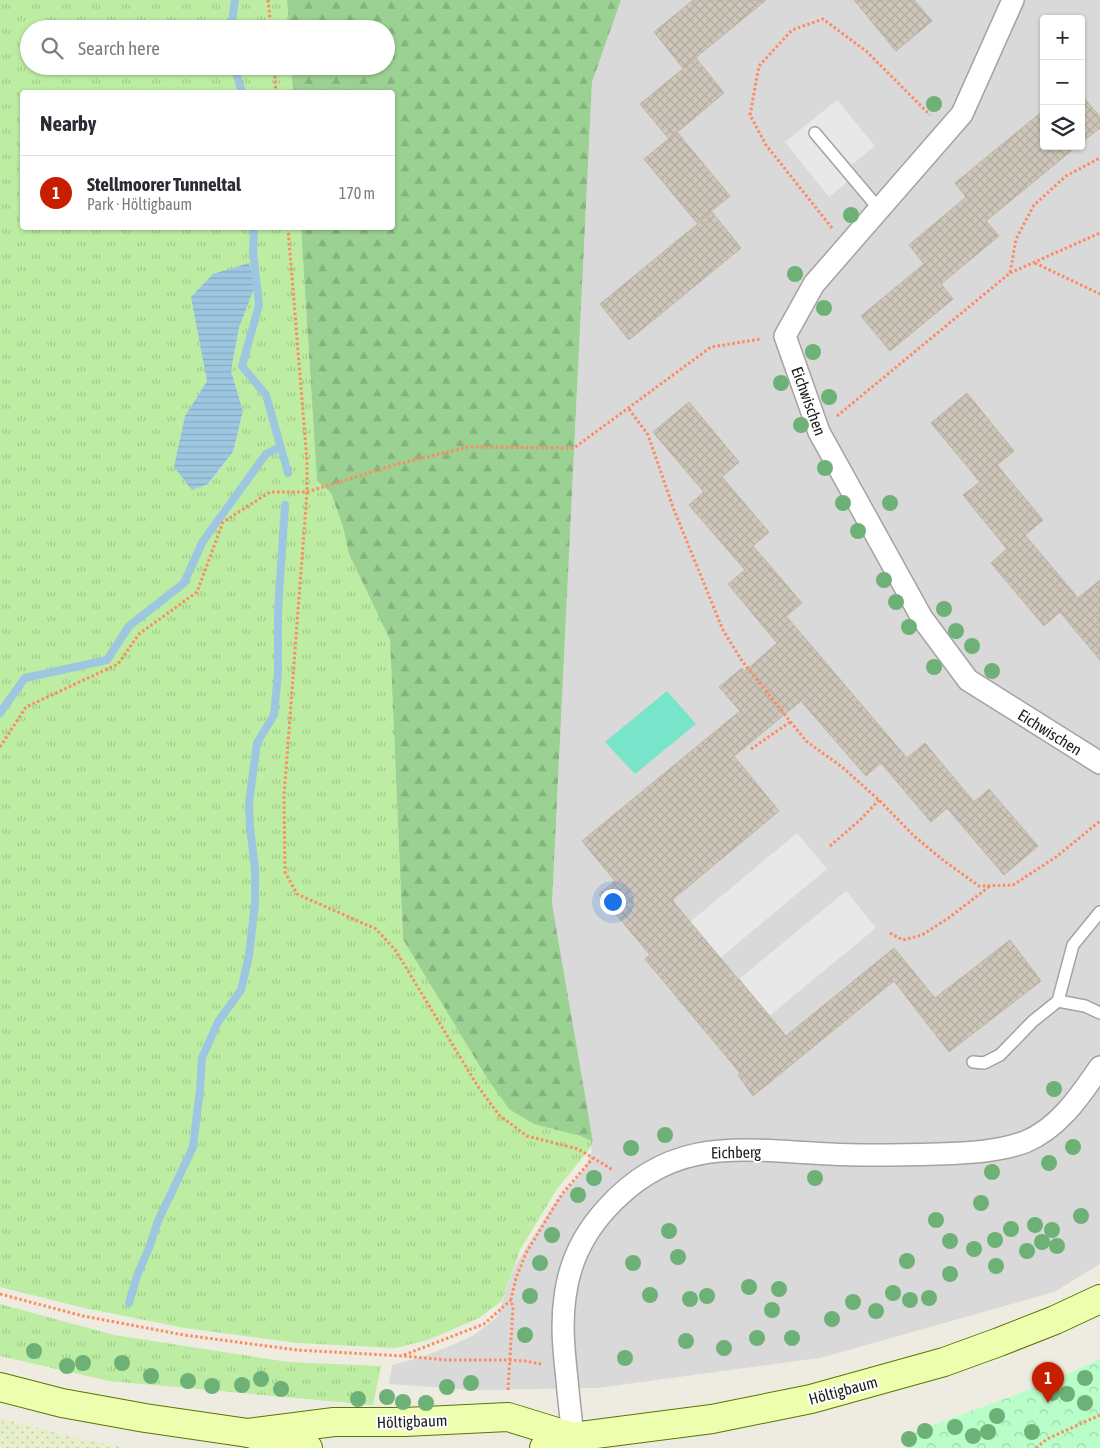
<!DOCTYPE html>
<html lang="en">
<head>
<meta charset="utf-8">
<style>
	body { margin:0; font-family:"Asap Condensed",sans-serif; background:#f2f2f3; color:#2b2b33 }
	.controls { position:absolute; right:15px; top:15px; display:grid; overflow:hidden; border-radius:5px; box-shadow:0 1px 4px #0004 }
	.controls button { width:45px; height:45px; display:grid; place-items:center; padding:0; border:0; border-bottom:1px solid #e1e1e2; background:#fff; color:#2b2b33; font:25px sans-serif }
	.you { position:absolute; left:612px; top:901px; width:18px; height:18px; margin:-12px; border:4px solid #fff; border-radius:50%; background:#1a73e8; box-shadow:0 0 0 8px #1a73e833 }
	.badge { display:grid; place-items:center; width:32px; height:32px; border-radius:50%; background:#c81e00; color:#fff; font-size:16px; font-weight:700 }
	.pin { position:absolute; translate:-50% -41px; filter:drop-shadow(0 1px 2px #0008) }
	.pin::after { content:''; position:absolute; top:26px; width:18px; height:15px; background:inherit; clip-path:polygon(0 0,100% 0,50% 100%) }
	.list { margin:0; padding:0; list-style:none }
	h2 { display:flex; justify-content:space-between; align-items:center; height:65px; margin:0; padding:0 20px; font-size:21px }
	h2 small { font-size:16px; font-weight:400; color:#7c7c81 }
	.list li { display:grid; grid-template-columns:32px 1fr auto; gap:15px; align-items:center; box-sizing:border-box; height:75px; padding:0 20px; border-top:1px solid #e1e1e2 }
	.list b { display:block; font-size:19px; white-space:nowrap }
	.list p { margin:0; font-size:16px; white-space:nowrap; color:#7c7c81 }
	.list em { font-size:16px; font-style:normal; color:#7c7c81 }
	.icon { flex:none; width:28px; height:28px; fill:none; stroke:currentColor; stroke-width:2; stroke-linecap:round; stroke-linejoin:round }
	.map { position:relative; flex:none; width:1100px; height:1448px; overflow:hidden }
	.search { position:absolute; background:#fff; box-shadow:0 1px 4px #0004; left:20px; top:20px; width:375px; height:55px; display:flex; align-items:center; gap:12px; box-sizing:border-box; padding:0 18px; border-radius:28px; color:#7c7c81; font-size:19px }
	.panel { position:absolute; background:#fff; box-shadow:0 1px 4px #0004; left:20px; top:90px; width:375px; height:140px; border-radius:5px }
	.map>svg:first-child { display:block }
</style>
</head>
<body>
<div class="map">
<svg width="1100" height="1448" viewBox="0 0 1100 1448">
	<defs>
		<pattern id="farmland-dots" width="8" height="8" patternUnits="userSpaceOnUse" patternTransform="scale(1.25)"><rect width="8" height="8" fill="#e7efca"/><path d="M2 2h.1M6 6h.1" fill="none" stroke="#c6ccad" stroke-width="1.8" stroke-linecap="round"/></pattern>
		<pattern id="grass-tufts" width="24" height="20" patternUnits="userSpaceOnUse" patternTransform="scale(1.25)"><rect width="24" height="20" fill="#bceda2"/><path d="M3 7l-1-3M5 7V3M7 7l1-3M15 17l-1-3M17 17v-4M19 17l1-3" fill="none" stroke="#a1cb8b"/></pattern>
		<pattern id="forest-firs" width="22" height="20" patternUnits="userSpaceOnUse" patternTransform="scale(1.25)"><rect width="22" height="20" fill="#9bd192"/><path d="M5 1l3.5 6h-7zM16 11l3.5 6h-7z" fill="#85b37d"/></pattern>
		<pattern id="park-crowns" width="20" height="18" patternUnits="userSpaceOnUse" patternTransform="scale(1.25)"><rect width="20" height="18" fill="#b9fdc9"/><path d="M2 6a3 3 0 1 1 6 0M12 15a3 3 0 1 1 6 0" fill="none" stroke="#9ed8ac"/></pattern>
		<pattern id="water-rules" width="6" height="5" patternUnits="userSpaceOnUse" patternTransform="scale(1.25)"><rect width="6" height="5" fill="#9dc7e0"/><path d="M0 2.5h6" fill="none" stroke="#87aac0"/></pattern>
		<pattern id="building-cross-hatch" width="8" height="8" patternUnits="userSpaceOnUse" patternTransform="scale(1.25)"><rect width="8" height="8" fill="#cec6ba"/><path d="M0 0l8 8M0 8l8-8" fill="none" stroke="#b0aa9f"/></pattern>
	</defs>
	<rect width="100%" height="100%" fill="#eeece1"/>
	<path fill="#dad9d9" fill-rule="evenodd" d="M621,0H1100V1264L1054,1292L820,1358L597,1388L475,1390L389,1384L392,1365L422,1357L455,1344L474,1335L497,1317L515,1266L553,1205L584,1170L592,1152L552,904L592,82ZM1044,19H1081V146H1044Z"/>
	<path fill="url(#farmland-dots)" d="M0,1418L76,1438L128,1448H0Z"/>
	<g fill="url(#grass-tufts)" fill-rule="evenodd">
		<path d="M0,0H287L289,29H29V66H291L293,92H22V228H301L317,481L331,493L343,527L349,554L390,640L403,939L581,1136L593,1142L588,1151L557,1189L520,1250L502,1301L479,1318L428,1340L395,1348L298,1343L185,1328L84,1308L0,1287ZM255,286L239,328L231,371L243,411L233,452L209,484L185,416L207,381Z"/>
		<path d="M0,1304L114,1335L288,1362L381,1366L373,1405L109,1381L0,1356Z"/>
	</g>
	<path fill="url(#forest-firs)" d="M287,0H621L592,82L552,904L593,1142L581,1136L534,1124L509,1109L487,1078L403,939L390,640L349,554L343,527L331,493L317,481L301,228H392V92H293L291,66H386V29H289Z"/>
	<path fill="url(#park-crowns)" d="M1100,1359V1448H907L915,1432L1052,1381Z"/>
	<path fill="#78e4ca" d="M667,691L696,724L635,774L605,742Z"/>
	<g fill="#e8e8e8">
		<path d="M837,100L875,146L844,171L851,179L829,197L785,142Z"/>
		<path d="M797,833L827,869L720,958L690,922Z"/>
		<path d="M846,891L876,928L769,1016L739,979Z"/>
	</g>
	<path fill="url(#water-rules)" d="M249,263L255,286L239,328L231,371L243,411L233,452L208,484L192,490L174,467L185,416L207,381L191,297L213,274Z"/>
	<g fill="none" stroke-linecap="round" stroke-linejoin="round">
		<g stroke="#9dc7e0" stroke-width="8">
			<path d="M231,29L235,0"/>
			<path d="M234,66L242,92"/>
			<path d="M254,228L253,252L259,305L242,366L266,395L288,473"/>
			<path d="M0,713L25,678L107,660L129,626L184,583L203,541L266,454L280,447"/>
			<path d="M129,1303L138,1273L149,1248L158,1221L193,1147L200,1089L202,1058L218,1022L241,990L249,956L255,903V869L250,827L249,803L257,743L274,715L278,673V611L285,505"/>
		</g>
	</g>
	<g fill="url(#building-cross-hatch)" stroke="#c1b4a2">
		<path d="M693,0H766L683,68L654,32Z"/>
		<path d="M854,0H914L932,21L896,51Z"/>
		<path d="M696,58L724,93L669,139L640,104Z"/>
		<path d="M1081,94L1100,117V128L1081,143Z"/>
		<path d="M1044,110V146H1077L986,221L999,236L941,284L953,299L890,351L861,316L924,264L909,245L966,197L955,183Z"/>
		<path d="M677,132L730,196L697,223L644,159Z"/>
		<path d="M712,212L741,248L629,340L600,304Z"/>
		<path d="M967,393L1014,451L997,465L1043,520L1025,535L1078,598L1100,580V660L1060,612L1044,626L991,563L1007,549L963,495L980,482L931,423Z"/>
		<path d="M689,402L739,462L722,477L769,532L753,546L802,603L786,616L907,758L925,743L974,802L989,789L1038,846L1004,875L947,808L931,822L881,763L866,776L801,701L734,756L779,811L672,900L738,979H739L786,1036L894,948L935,998L1010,940L1041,981L949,1052L894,981L753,1096L738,1075L740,1073L645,959L650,955L599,894L615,881L582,841L740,711L719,687L742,668L745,671L777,643L728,584L745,570L689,505L704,492L653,432Z"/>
	</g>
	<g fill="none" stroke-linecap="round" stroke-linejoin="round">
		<defs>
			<g id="lane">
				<path d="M815,133L879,209"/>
				<path d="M1058,1001L1073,945L1100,912"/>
				<path d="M973,1062L984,1063L1000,1055L1033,1021L1058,1001L1085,1006L1100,1013"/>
			</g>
			<g id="street">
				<path d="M1013,0L962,114L814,284L785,336L819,432L922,618L968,680L1100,763"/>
				<path d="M574,1448C572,1425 569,1403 567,1380C564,1352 561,1325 565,1297C569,1263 584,1233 607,1208C673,1135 741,1150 830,1154C866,1156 902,1155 938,1154C967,1153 997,1152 1025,1142C1059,1128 1080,1096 1100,1067"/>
			</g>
			<g id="secondary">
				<path d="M0,1387L62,1403L145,1418L248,1433L308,1448"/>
				<path d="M248,1433L334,1422H405L508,1417L573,1437"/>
				<path d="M544,1448L573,1437L712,1419L811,1399L944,1362L999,1342L1055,1320L1100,1299"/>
			</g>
		</defs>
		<use href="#lane" stroke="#a3a3a3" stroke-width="14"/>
		<use href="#street" stroke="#a3a3a3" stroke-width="24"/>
		<use href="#secondary" stroke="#587600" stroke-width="30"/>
		<g stroke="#ff8961" stroke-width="3" stroke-dasharray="2.5 2.5" stroke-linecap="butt">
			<path d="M268,0L271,29"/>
			<path d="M274,66L276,92"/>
			<path d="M288,228L307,461V492L284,796L285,872L297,894L376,929L396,951L477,1085L499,1115L527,1136L578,1149L613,1170"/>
			<path d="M832,228L766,145L750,115L759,66L792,30L823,19L866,51L930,115"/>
			<path d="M1035,263L1100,294"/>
			<path d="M1010,273L1100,233"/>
			<path d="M629,409L648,435L674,510L723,630L742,661L806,741L842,767L879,800L914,836L943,860L979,886L1013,885L1056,857L1100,821"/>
			<path d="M837,416L1010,273L1016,239L1034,205L1066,176L1100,158"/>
			<path d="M0,747L26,707L118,664L139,634L197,592L223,522L270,492H307L394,465L468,447L574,448L711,347L761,339"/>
			<path d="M751,749L790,722"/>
			<path d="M830,846L860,820L879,800"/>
			<path d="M890,933L903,940L922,935L950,917L990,886"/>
			<path d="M0,1294L83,1316L184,1335L297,1350L403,1356L446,1360H509L525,1361L541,1364"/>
			<path d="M404,1355L484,1324L511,1300"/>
			<path d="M508,1390L513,1308L511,1300L516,1278L526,1253L562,1194L593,1158"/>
			<path d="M1036,1448L1047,1439L1100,1415"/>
		</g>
		<use href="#lane" stroke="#fff" stroke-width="11"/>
		<use href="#street" stroke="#fff" stroke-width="21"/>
		<use href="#secondary" stroke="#eefeaf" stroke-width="28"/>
	</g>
	<g fill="#6db177">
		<circle cx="934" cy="104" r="8"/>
		<circle cx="851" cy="215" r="8"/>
		<circle cx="795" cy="274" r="8"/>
		<circle cx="824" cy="308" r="8"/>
		<circle cx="813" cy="352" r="8"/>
		<circle cx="781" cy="383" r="8"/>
		<circle cx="829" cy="397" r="8"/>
		<circle cx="801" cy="425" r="8"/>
		<circle cx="825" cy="468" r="8"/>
		<circle cx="843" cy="503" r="8"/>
		<circle cx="890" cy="503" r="8"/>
		<circle cx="858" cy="531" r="8"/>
		<circle cx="884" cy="580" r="8"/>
		<circle cx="896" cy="602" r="8"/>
		<circle cx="944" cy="609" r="8"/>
		<circle cx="909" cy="627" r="8"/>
		<circle cx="956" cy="631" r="8"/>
		<circle cx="972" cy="646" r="8"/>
		<circle cx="934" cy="667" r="8"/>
		<circle cx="992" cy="671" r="8"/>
		<circle cx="1054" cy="1089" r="8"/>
		<circle cx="665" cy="1135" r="8"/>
		<circle cx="1073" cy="1147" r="8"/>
		<circle cx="631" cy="1148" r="8"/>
		<circle cx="1049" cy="1163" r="8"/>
		<circle cx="992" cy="1172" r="8"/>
		<circle cx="594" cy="1178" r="8"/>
		<circle cx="815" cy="1178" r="8"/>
		<circle cx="578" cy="1195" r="8"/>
		<circle cx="981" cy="1203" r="8"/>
		<circle cx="1081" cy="1216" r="8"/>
		<circle cx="936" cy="1220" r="8"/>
		<circle cx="1035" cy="1225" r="8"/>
		<circle cx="1011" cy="1229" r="8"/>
		<circle cx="1052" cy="1230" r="8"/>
		<circle cx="669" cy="1231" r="8"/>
		<circle cx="552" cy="1235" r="8"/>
		<circle cx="995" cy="1240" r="8"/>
		<circle cx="950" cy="1241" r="8"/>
		<circle cx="1042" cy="1242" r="8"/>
		<circle cx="1057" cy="1246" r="8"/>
		<circle cx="974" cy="1249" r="8"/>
		<circle cx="1027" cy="1251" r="8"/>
		<circle cx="678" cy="1257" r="8"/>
		<circle cx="907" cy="1261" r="8"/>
		<circle cx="540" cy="1263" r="8"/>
		<circle cx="633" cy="1263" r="8"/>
		<circle cx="996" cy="1266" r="8"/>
		<circle cx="950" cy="1274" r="8"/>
		<circle cx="749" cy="1287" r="8"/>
		<circle cx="779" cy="1289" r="8"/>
		<circle cx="893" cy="1293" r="8"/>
		<circle cx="650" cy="1295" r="8"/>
		<circle cx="530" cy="1296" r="8"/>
		<circle cx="707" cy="1296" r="8"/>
		<circle cx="929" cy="1298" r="8"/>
		<circle cx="690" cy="1299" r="8"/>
		<circle cx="910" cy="1300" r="8"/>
		<circle cx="853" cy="1302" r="8"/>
		<circle cx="772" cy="1310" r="8"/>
		<circle cx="876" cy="1311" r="8"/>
		<circle cx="832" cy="1319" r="8"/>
		<circle cx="525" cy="1335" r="8"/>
		<circle cx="757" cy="1338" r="8"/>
		<circle cx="792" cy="1338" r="8"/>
		<circle cx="686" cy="1341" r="8"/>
		<circle cx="724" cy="1348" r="8"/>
		<circle cx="34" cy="1351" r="8"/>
		<circle cx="625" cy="1358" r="8"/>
		<circle cx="83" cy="1363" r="8"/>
		<circle cx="122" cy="1363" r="8"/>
		<circle cx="67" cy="1366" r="8"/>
		<circle cx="151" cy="1376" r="8"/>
		<circle cx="1085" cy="1378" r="8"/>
		<circle cx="261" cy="1379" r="8"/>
		<circle cx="188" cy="1381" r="8"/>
		<circle cx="471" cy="1383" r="8"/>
		<circle cx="242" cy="1385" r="8"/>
		<circle cx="212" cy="1386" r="8"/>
		<circle cx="447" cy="1387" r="8"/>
		<circle cx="281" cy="1389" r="8"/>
		<circle cx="1052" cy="1393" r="8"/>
		<circle cx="1067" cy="1394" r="8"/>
		<circle cx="387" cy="1397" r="8"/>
		<circle cx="358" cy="1399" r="8"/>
		<circle cx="403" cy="1402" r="8"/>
		<circle cx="426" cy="1403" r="8"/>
		<circle cx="1085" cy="1403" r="8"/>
		<circle cx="997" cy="1416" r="8"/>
		<circle cx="955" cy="1427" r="8"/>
		<circle cx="925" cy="1431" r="8"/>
		<circle cx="988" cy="1432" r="8"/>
		<circle cx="1032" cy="1432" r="8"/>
		<circle cx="973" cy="1436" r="8"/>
		<circle cx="909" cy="1439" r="8"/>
	</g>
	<g text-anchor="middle" stroke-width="4" stroke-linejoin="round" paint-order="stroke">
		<g font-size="16" fill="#1c1c1c" stroke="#fff">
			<text transform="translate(809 401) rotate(70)" y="6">Eichwischen</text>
			<text transform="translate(1050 732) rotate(32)" y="6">Eichwischen</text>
			<text transform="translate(736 1152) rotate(-1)" y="6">Eichberg</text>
			<text transform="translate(843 1390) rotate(-15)" y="6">Höltigbaum</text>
			<text transform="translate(412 1421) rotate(-2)" y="6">Höltigbaum</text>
		</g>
	</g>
</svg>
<div class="controls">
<button>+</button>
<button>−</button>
<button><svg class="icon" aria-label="layers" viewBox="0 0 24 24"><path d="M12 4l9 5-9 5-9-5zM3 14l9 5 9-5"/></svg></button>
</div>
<div class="you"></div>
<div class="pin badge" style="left:1048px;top:1403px">1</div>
<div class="search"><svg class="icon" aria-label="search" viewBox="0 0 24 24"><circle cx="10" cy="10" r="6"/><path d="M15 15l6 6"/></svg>Search here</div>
<section class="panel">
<h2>Nearby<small></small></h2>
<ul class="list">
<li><span class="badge">1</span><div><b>Stellmoorer Tunneltal</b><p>Park · Höltigbaum</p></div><em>170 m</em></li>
</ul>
</section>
</div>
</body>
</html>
